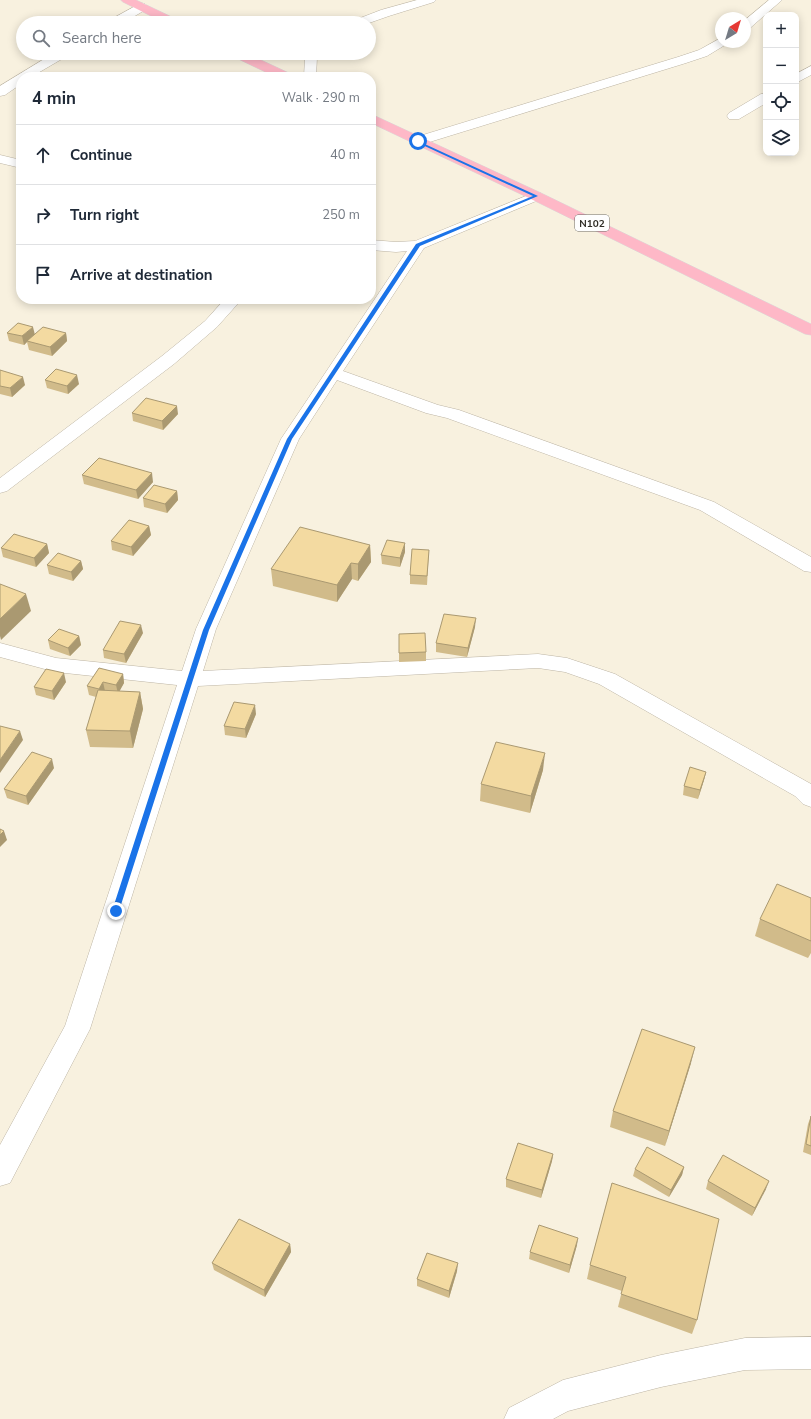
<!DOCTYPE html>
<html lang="en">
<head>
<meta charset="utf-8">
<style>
	body { margin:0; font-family:"Nunito Sans",sans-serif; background:#f2f2f3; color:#1f2937 }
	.controls { position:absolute; right:12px; top:12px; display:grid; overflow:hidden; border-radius:8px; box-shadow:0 2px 10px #0003 }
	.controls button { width:36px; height:36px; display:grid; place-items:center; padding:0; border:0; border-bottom:1px solid #e0e1e3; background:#fff; color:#1f2937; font:20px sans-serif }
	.compass { position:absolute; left:715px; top:12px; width:36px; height:36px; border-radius:50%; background:#fff; box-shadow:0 2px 10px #0003; rotate:38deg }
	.stop { position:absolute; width:12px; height:12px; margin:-9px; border:3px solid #1a73e8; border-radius:50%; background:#fff }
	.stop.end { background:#1a73e8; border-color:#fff; box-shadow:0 1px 4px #0008 }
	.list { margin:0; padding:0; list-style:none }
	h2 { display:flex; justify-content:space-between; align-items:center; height:52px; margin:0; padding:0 16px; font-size:17px }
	h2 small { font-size:13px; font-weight:400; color:#747a83 }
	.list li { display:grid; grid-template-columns:26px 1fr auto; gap:12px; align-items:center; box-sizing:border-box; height:60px; padding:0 16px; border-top:1px solid #e0e1e3 }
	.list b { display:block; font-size:15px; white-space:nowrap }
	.list em { font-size:13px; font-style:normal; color:#747a83 }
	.icon { flex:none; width:22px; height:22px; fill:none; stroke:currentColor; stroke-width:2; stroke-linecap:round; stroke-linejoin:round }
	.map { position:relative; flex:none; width:811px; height:1419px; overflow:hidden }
	.search { position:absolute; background:#fff; box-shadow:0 2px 10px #0003; left:16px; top:16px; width:360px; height:44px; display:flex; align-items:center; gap:10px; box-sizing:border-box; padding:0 14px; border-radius:22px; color:#747a83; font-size:15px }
	.panel { position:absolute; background:#fff; box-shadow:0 2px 10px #0003; left:16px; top:72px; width:360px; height:232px; border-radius:16px }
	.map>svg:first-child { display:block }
</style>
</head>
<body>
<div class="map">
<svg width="811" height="1419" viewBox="0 0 811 1419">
	<rect width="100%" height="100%" fill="#f8f1df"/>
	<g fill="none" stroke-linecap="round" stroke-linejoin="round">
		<defs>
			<g id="minor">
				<path d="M417,0H436L434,2L389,16L369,23H353L355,20L381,10Z"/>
				<path d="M769,0H782L749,29L745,30V20Z"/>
				<path d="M141,3L145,4L147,7L145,10L123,23H108L110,20Z"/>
				<path d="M721,38V42H727L725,45L707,56L686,63L423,144L418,145L413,144L411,141L413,138L678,57L699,50Z"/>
				<path d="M54,53H69L67,56L31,77H21V84L5,95L0,96V86Z"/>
				<path d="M308,53H320L317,57L316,77H304L305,57Z"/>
				<path d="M811,66V75L796,83V74Z"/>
				<path d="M766,93V103L739,119H729L727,116L729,113L761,94Z"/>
				<path d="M0,155L21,160V168L0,163Z"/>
				<path d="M536,192L541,193L543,196L541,199L424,248L343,371L438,405L459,410L714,502L811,557V572L804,571L700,510L447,418L426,413L337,380L299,439L216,629L203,671L538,654L567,658L615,674L811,784V807L803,804L795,796L599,684L565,672L538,668L198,686L90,1029L10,1183L0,1186V1145L65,1026L177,685L56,672L0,657V643L56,658L182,671L196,629L281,439L407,251L396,252L371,250V240L396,242L415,241Z"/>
				<path d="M225,299H242L217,327L174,364L7,491L0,493V478L162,356L205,321Z"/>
				<path d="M811,1337V1369L745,1370L661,1387L568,1411L553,1419H504L509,1408L563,1380L661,1355L745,1338Z"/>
			</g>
			<g id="major">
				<path d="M121,0H136L178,20L180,23H165L123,2Z"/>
				<path d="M230,53H246L291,74L292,77H276L232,56Z"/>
				<path d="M371,114L541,193L811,324V335L805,334L531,199L371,123Z"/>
			</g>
		</defs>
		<use href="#minor" stroke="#bdb5a5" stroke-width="1"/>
		<use href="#major" stroke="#dad9d8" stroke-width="1"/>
		<use href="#minor" fill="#fff" fill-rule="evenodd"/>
		<use href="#major" fill="#feb8c7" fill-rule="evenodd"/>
	</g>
	<g fill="#d1bb8a">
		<path d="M7,333L34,334L66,333L67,341L52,356L29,350L27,342L24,345L9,341Z"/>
		<path d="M0,370L25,385L12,397L0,394Z"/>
		<path d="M45,380L79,384L68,394L47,388Z"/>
		<path d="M132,413L178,414L163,430L133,421Z"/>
		<path d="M82,475L153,482L138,499L84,484Z"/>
		<path d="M177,491L178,500L167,513L144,507L143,498Z"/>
		<path d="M149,526L151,535L133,556L112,550L111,541Z"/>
		<path d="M47,544L49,553L36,567L3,557L1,548Z"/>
		<path d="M370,545L371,562L358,581L352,579L337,602L273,586L271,569Z"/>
		<path d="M429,550L427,585L410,584V575Z"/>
		<path d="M405,552L400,567L382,564L381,555Z"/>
		<path d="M81,561L83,569L73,581L49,574L47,565Z"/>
		<path d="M475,627L467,657L436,652V643Z"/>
		<path d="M143,633L126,663L104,658L103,650Z"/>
		<path d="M399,634L426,652V661L399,662Z"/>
		<path d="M79,636L81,645L70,656L50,649L48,640Z"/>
		<path d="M123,674L124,683L119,691L140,692L143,709L133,748L90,747L86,730L96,697L89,695L87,686Z"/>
		<path d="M66,682L54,700L36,695L34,687Z"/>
		<path d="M256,714L246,738L225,735L224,726Z"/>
		<path d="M54,768L28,805L7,798L4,789Z"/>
		<path d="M543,770L530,813L480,801L481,784Z"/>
		<path d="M706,772L704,780L698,799L683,795L684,786Z"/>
		<path d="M811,898V953L808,958L755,936L760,919Z"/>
		<path d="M691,1063L665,1146L610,1127L613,1111Z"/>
		<path d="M811,1116V1155L803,1152L808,1124Z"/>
		<path d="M553,1154L552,1161L541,1198L506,1187V1179Z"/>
		<path d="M684,1167L682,1175L669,1197L633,1176L635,1169Z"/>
		<path d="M708,1181L766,1189L752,1216L706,1189Z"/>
		<path d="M612,1183L697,1320L692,1334L618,1307L622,1291L587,1279L590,1265Z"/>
		<path d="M290,1244L291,1252L265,1297L214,1270L212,1263Z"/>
		<path d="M577,1245L569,1273L529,1259L530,1252Z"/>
		<path d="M457,1271L449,1298L417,1286V1279Z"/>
	</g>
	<g fill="#aa9971">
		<path d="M33,327L35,335L27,341V342L24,345L22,336Z"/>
		<path d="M66,333L67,341L52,356L50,347Z"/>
		<path d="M77,375L79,384L68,394L67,386Z"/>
		<path d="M23,377L25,385L12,397L10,388Z"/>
		<path d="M177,406L178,414L163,430L162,421Z"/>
		<path d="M152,473L153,482L138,499L136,490Z"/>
		<path d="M177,491L178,500L167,513L165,504Z"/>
		<path d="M149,526L151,535L133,556L131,547Z"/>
		<path d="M405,543V552L400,567V558Z"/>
		<path d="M47,544L49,553L36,567L34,558Z"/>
		<path d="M370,545L371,562L358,581V564Z"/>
		<path d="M81,561L83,569L73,581L71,572Z"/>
		<path d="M351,563L352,579L337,602V585Z"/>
		<path d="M26,594L31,611L1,640L0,636V619Z"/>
		<path d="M476,618L475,627L467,657L468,648Z"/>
		<path d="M141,625L143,633L126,663L124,654Z"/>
		<path d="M79,636L81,645L70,656L68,648Z"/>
		<path d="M64,673L66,682L54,700L52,691Z"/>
		<path d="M123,674L124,683L118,694L116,685Z"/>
		<path d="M103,682L105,691L101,698L99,689Z"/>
		<path d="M140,692L143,709L133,748L130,731Z"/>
		<path d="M255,705L256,714L246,738L245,729Z"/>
		<path d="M20,731L23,740L0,773V760Z"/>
		<path d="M545,753L543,770L530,813L531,796Z"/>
		<path d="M52,759L54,768L28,805L26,796Z"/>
		<path d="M706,772L704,780L698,799L700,790Z"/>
		<path d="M4,831L7,840L0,847V835Z"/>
		<path d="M695,1047L691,1063L665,1146L669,1131Z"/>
		<path d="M553,1154L552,1161L541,1198L542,1190Z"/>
		<path d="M684,1167L682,1175L669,1197L671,1190Z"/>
		<path d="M769,1181L766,1189L752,1216L755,1208Z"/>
		<path d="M578,1238L577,1245L569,1273L570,1265Z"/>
		<path d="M290,1244L291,1252L265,1297L264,1290Z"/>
		<path d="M458,1263L457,1271L449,1298V1291Z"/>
	</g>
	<g fill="#f3daa1" stroke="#aa9971">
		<path d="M18,323L33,327L22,336L7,333Z"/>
		<path d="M43,327L66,333L50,347L27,341Z"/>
		<path d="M56,369L77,375L67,386L45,380Z"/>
		<path d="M0,370L23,377L10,388L0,386Z"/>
		<path d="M146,398L177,406L162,421L132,413Z"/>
		<path d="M99,458L152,473L136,490L82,475Z"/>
		<path d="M154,485L177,491L165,504L143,498Z"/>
		<path d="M129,520L149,526L131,547L111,541Z"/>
		<path d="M300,527L370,545L358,564L351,563L337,585L271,569Z"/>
		<path d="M14,534L47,544L34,558L1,548Z"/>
		<path d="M387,540L405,543L400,558L381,555Z"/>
		<path d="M412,549L429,550L427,576L410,575Z"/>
		<path d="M58,553L81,561L71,572L47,565Z"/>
		<path d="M0,584L26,594L0,619Z"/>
		<path d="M444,614L476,618L468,648L436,643Z"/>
		<path d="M120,621L141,625L124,654L103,650Z"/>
		<path d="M59,629L79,636L68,648L48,640Z"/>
		<path d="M425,633L426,652L399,653V634Z"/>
		<path d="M99,668L123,674L116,685L103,682L99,689L87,686Z"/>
		<path d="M46,669L64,673L52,691L34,687Z"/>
		<path d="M98,690L140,692L130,731L86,730Z"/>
		<path d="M234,702L255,705L245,729L224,726Z"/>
		<path d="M0,726L20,731L0,760Z"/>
		<path d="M496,742L545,753L531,796L481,784Z"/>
		<path d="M32,752L52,759L26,796L4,789Z"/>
		<path d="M690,767L706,772L700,790L684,786Z"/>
		<path d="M0,829L4,831L0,835Z"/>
		<path d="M777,884L811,898V941L760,919Z"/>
		<path d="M642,1029L695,1047L669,1131L613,1111Z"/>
		<path d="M811,1116V1146L806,1144Z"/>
		<path d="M518,1143L553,1154L542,1190L506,1179Z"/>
		<path d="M647,1147L684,1167L671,1190L635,1169Z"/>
		<path d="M723,1155L769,1181L755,1208L708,1181Z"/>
		<path d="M612,1183L719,1219L697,1320L621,1294L626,1277L590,1265Z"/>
		<path d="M239,1219L290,1244L264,1290L212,1263Z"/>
		<path d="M539,1225L578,1238L570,1265L530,1252Z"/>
		<path d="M427,1253L458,1263L449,1291L417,1279Z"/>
	</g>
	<path fill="#1a73e8" d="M416,140L538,196L420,246L292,439L209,630L119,911L118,913H113L112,911L203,630L287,439L416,244L533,196L416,142Z"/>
	<g text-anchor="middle" stroke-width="4" stroke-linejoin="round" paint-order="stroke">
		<rect fill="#fefefe" stroke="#6d6b66" stroke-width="1" x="575" y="215" width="34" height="16" rx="3"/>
		<g font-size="10" font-weight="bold" fill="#2f2c25">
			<text x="592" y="227">N102</text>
		</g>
	</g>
</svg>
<div class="controls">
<button>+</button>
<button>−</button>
<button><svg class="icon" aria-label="locate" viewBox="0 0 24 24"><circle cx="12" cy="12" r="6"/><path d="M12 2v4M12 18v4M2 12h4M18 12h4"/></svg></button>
<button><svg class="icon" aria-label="layers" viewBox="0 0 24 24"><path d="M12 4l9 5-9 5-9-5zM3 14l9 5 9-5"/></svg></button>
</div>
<svg class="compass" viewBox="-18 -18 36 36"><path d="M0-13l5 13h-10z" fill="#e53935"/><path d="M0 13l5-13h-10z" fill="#747a83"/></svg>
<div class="stop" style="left:418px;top:141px"></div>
<div class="stop end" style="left:116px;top:911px"></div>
<div class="search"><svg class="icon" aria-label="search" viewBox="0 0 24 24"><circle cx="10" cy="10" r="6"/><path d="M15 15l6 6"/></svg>Search here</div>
<section class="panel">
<h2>4 min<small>Walk · 290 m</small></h2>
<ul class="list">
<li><svg class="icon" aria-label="ahead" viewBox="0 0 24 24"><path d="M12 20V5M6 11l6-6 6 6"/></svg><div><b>Continue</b></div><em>40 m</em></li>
<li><svg class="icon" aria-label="right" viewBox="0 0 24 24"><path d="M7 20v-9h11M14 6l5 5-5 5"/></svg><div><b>Turn right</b></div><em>250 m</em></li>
<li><svg class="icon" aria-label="arrive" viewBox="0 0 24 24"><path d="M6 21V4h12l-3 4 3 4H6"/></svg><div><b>Arrive at destination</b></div></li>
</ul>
</section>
</div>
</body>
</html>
